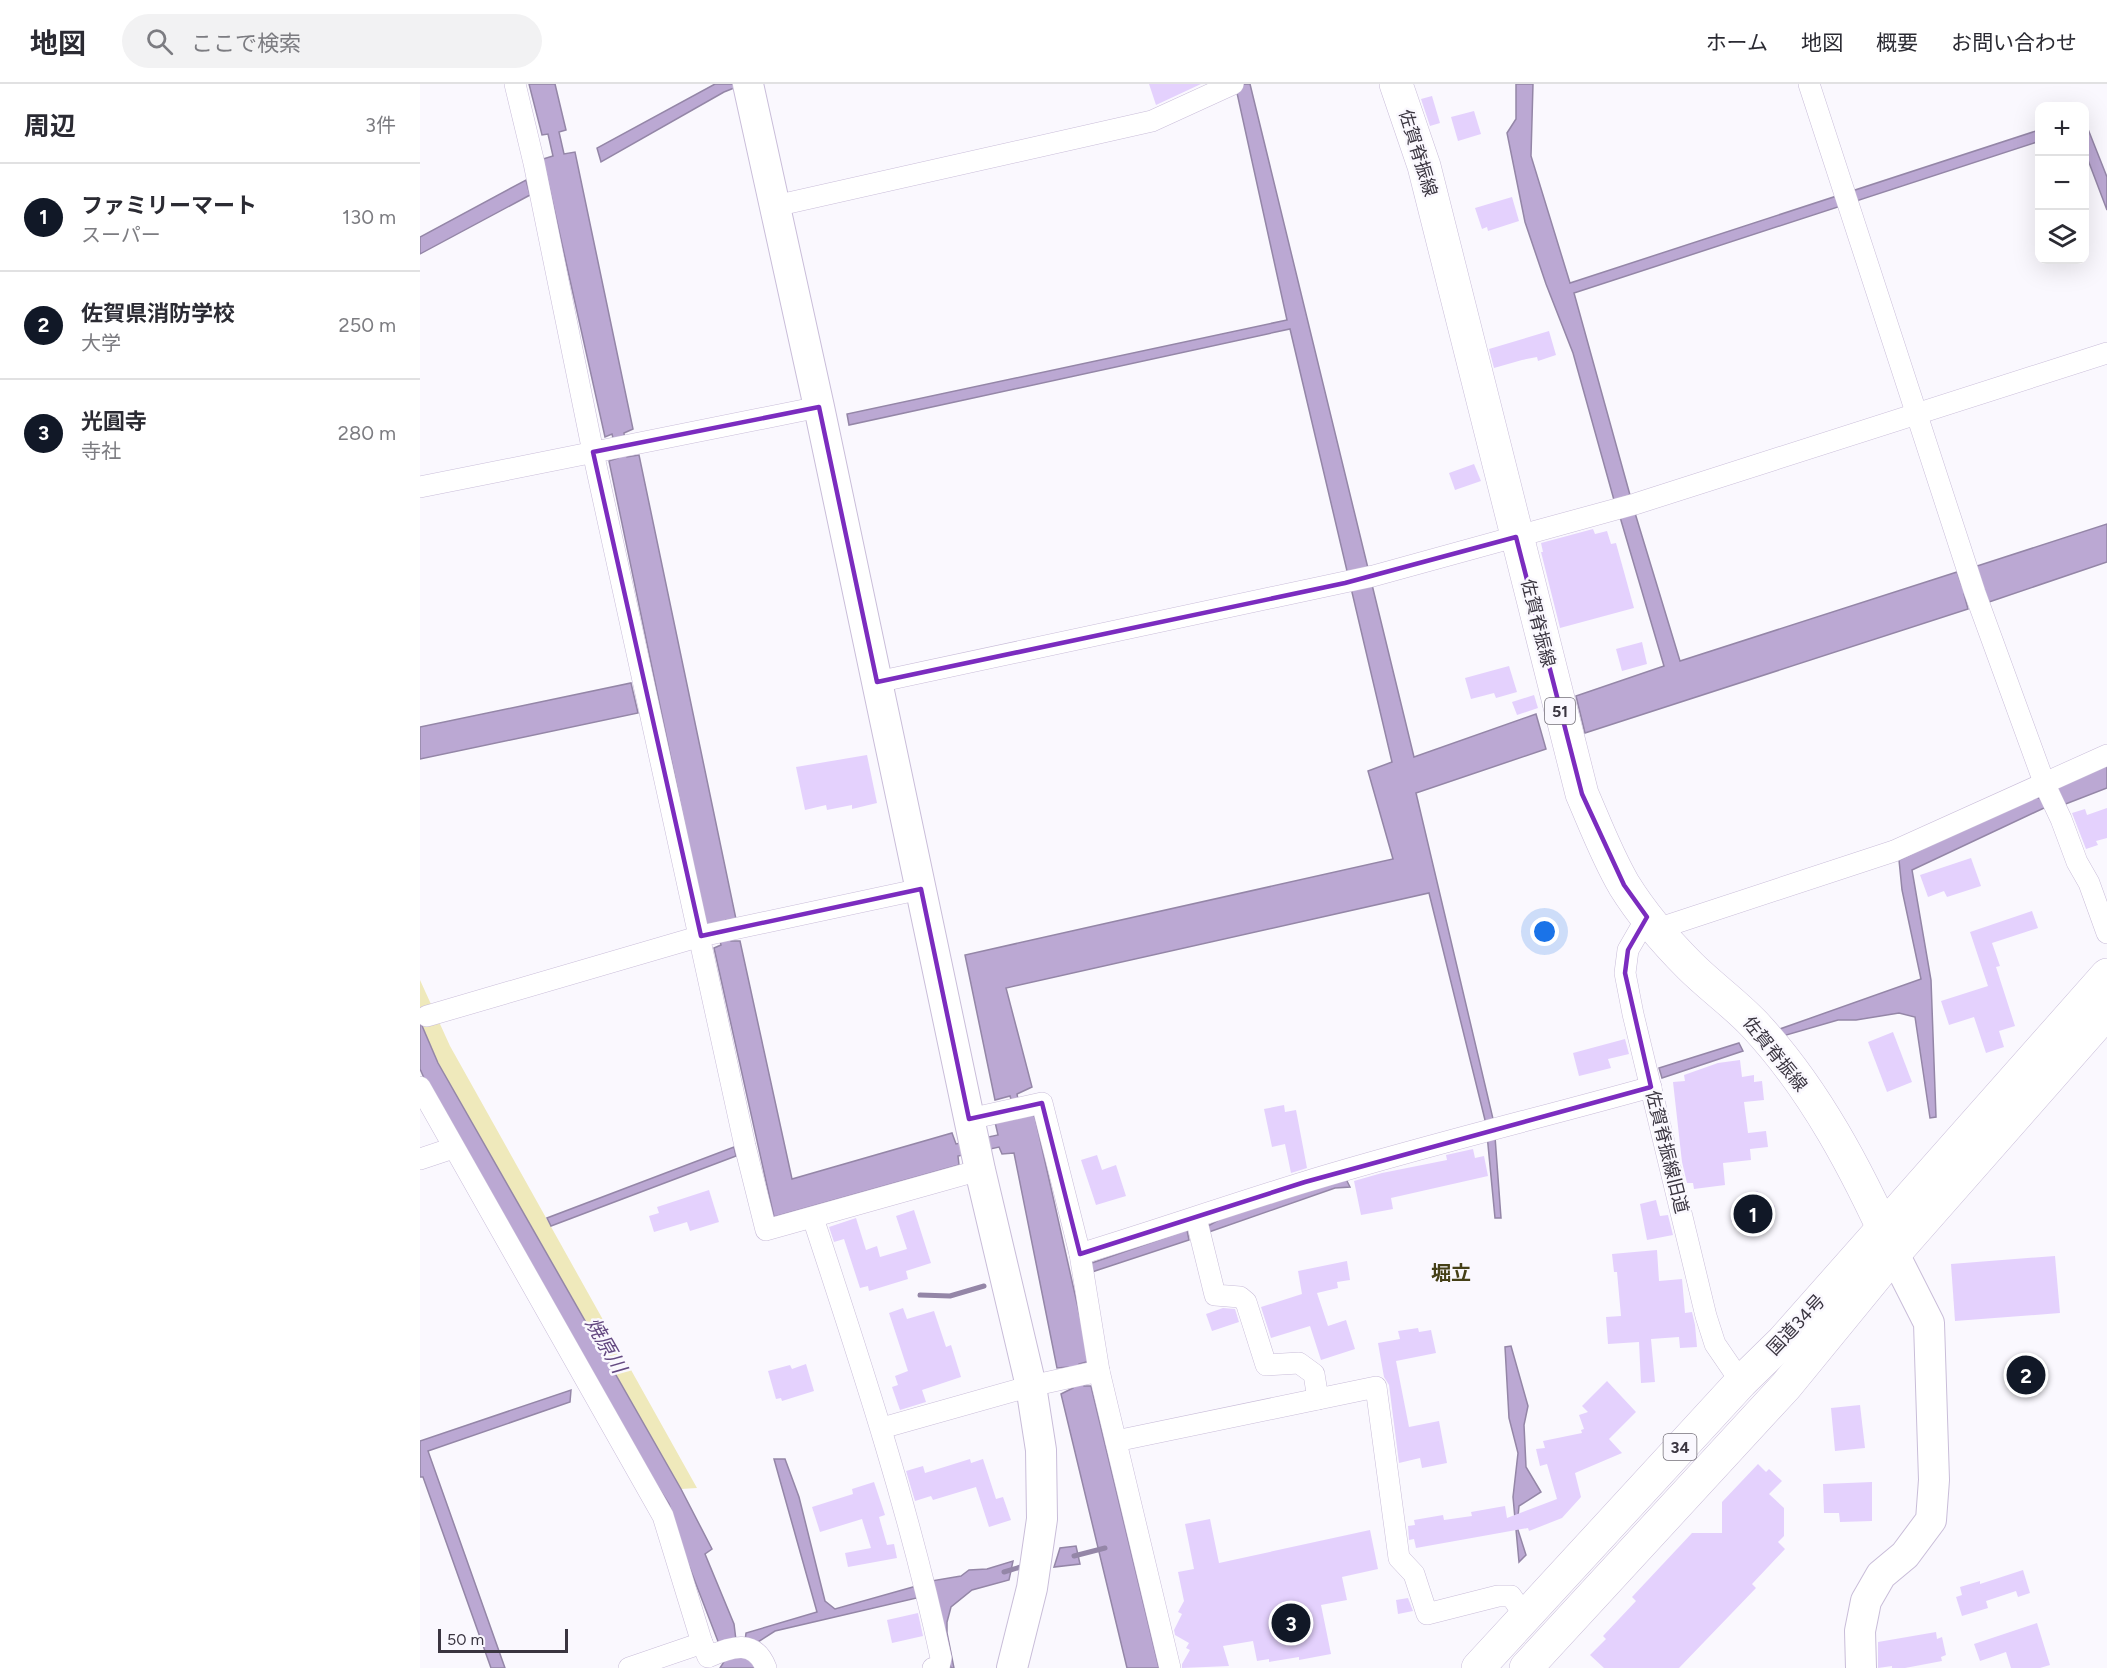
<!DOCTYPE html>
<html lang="ja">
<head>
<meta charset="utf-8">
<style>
	body { margin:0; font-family:Figtree,"Noto Sans JP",sans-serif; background:#f2f2f3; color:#2b2b33 }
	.controls { position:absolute; right:18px; top:18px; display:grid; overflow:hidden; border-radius:12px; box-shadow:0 6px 24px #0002 }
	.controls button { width:54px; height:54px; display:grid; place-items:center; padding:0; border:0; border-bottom:2px solid #e1e1e2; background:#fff; color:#2b2b33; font:30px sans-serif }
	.scale { position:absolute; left:18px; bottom:15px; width:130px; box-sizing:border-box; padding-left:6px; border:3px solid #3a3540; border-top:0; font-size:16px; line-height:21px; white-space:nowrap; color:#3a3540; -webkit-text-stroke:4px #faf8fe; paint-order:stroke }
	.you { position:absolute; left:1125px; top:848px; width:21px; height:21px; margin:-15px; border:4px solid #fff; border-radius:50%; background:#1a73e8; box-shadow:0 0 0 9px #1a73e833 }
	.badge { display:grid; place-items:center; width:39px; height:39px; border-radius:50%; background:#111827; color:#fff; font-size:20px; font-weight:700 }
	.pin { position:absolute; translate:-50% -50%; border:3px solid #fff; box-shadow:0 2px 6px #0006 }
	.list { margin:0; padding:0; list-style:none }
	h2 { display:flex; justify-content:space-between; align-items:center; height:78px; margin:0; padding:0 24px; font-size:26px }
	h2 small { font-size:20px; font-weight:400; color:#7c7c81 }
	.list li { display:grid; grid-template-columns:39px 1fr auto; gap:18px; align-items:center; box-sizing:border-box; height:108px; padding:0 24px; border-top:2px solid #e1e1e2 }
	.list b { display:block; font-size:22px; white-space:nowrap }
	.list p { margin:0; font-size:20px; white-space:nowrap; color:#7c7c81 }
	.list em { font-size:20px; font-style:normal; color:#7c7c81 }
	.icon { flex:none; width:33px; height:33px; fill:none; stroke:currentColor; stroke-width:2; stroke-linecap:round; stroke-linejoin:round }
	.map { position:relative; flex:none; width:1687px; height:1584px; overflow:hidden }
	header { display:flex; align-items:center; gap:36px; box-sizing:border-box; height:84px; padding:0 30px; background:#fff; border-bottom:2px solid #e1e1e2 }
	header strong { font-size:28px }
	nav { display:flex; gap:33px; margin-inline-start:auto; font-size:21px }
	.search { width:420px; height:54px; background:#f2f2f3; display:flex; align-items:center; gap:15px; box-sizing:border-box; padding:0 21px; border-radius:33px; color:#7c7c81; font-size:22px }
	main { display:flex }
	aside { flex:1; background:#fff }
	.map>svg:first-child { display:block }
</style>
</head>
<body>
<header>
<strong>地図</strong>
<div class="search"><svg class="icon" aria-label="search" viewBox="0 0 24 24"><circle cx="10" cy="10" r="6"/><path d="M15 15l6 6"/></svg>ここで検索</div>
<nav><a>ホーム</a><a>地図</a><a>概要</a><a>お問い合わせ</a></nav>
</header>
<main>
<aside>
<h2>周辺<small>3件</small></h2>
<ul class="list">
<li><span class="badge">1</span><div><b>ファミリーマート</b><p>スーパー</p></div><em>130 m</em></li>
<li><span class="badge">2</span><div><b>佐賀県消防学校</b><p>大学</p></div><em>250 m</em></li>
<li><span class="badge">3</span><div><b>光圓寺</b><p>寺社</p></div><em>280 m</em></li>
</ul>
</aside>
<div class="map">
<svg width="1687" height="1584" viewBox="0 0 1687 1584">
	<rect width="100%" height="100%" fill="#faf8fe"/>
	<path fill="#efe9bb" d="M0,896L30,962L277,1404L261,1405L18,979L0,937Z"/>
	<g fill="#bba8d3" stroke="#9486a7" stroke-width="1.5">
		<path d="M109,0H135L146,46L139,48L144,70L155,68L213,345L204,349L207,373L219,371L316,835L306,836L311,857H320L372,1095L532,1049L536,1060L578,1051L575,1038L596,1033L590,1012L575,1016L545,871L973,775L948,687L972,678L870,245L429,341L427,330L867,236L817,9V0H830L994,673L1116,630L1126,665L996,709L1074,1039L1081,1134H1075L1066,1040L1009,809L586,904L612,1003L597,1010L601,1032L611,1030L615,1033L670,1277L659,1280L664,1302H671L739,1584H707L641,1310L653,1304L648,1283L637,1284L594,1069L582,1070L579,1063L538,1072L539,1081L354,1133L294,864L301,861L296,841L286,843L189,377L198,374L192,350L185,353L123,75L133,72L128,50L122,51Z"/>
		<path d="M295,0H324L304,8L181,78L177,64Z"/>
		<path d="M1096,0H1113L1111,72L1150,199L1619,46L1620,57L1154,209L1210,411L1194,416L1153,269L1126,200L1105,138L1087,49L1096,35Z"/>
		<path d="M1664,35L1687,93V126L1665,68Z"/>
		<path d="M106,96L110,111L0,170V153Z"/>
		<path d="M1215,429L1260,577L1537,488L1542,502L1558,496L1554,483L1687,440V478L1566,519L1561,504L1544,510L1548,525L1165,649L1156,612L1244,582L1200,433Z"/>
		<path d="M211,599L218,629L0,675V643Z"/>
		<path d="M1687,679V704L1643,721L1624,724L1492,786L1511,896L1516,1033L1510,1034L1495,933L1479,929L1436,936H1418L1363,952L1357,946L1501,895L1482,806L1479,776L1614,712L1621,715L1640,698Z"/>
		<path d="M0,937L18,979L261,1405L292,1465L285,1470L314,1540L316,1556L329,1574L340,1584H300L307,1573L299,1560L266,1474L249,1420L236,1400L4,994L0,985Z"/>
		<path d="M1319,959L1323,967L1242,994L1239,984Z"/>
		<path d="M314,1063L316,1072L131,1142L127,1134Z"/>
		<path d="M926,1095L930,1103L915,1104L789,1148L788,1142L802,1134Z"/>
		<path d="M767,1146L769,1156L672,1188L669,1180Z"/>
		<path d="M1091,1262L1108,1322L1104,1341L1106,1383L1121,1408L1099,1422L1097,1443L1106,1471L1099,1478L1093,1413L1098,1369L1089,1334L1085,1263Z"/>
		<path d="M151,1306L150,1318L8,1367L85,1584H71L3,1393H0V1357Z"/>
		<path d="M354,1375H365L379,1413L405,1517L415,1525L500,1501L501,1513L355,1547L338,1558L325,1557L326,1549L397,1528Z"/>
		<path d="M656,1462L660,1480L634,1483L640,1464Z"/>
		<path d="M593,1477L589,1496L552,1506L531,1523L527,1538V1549L534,1584H531L524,1560L511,1497L541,1492L549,1486L567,1485Z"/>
	</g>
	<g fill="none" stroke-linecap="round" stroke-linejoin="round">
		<g stroke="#9486a7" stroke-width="5">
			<path d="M500,1211L530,1212L564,1202"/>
			<path d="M654,1472L685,1464"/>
			<path d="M584,1488L607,1481"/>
		</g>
	</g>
	<g fill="#e4d1fd">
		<path d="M729,0H781L736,21Z"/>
		<path d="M1012,12L1020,39L1010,42L1001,15Z"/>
		<path d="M1054,27L1061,50L1038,57L1031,33Z"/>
		<path d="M1092,113L1099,137L1068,147L1067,143L1062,145L1055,124Z"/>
		<path d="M1129,247L1136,271L1118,277L1117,273L1102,276L1074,284L1069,265Z"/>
		<path d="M1054,380L1061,397L1035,406L1029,389Z"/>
		<path d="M1173,445L1175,450L1187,447L1191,460L1196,459L1214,524L1140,544L1121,468H1123L1121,459Z"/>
		<path d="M1222,558L1227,580L1202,587L1196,565Z"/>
		<path d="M1089,582L1097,608L1076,614L1074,609L1051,615L1045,594Z"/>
		<path d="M1114,611L1118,624L1097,631L1092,618Z"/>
		<path d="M447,671L457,719L432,725V721L407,726L406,721L385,726L376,683Z"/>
		<path d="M1687,724V754L1676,757L1678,761L1666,765L1652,729L1665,725L1667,731Z"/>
		<path d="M1551,774L1561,802L1527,813L1524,807L1508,813L1500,791Z"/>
		<path d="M1612,827L1618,844L1572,859L1580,882L1576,883L1595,942L1579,947L1584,963L1566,969L1554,933L1529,941L1521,917L1568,902L1550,848Z"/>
		<path d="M1473,948L1492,998L1467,1008L1448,958Z"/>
		<path d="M1205,955L1209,970L1188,975L1191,984L1159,992L1153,969Z"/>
		<path d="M1320,976L1322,993L1334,991V998L1342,997L1344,1016L1324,1018L1328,1049L1346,1047L1348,1063L1330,1065L1331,1076L1303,1079L1305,1101L1274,1105L1273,1099H1267L1262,1078L1253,998L1265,997L1264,991L1298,979Z"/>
		<path d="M864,1021L865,1028L876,1026L887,1084L871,1089L865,1060L852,1063L844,1025Z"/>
		<path d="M1053,1065L1055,1074L1064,1072L1068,1092L971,1114L973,1125L941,1131L934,1097L962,1089L1027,1076L1026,1071Z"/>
		<path d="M677,1071L682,1086L696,1081L706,1112L676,1121L661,1076Z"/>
		<path d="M289,1106L299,1138L270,1147L267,1138L234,1148L229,1132L239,1129L237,1123Z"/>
		<path d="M1337,1107L1355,1122L1329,1153L1311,1137Z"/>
		<path d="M1236,1116L1240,1132L1248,1131L1253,1151L1227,1156L1220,1120Z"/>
		<path d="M494,1126L511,1179L486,1187L488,1195L449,1207L448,1202L440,1204L424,1155L414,1158L409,1143L436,1134L446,1166L457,1162L460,1173L487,1165L476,1132Z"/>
		<path d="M1237,1166L1239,1197L1262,1195L1265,1229L1272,1228L1275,1241L1277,1263L1260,1264L1259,1253L1231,1255L1235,1298L1221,1299L1219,1258L1188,1260L1186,1233L1201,1232L1197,1188H1194L1192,1170Z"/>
		<path d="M1635,1172L1640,1229L1535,1237L1531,1180Z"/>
		<path d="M927,1177L930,1196L917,1198L918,1204L897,1209L908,1242L926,1236L935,1265L901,1276L890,1242L851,1254L841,1223L882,1210L878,1187Z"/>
		<path d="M483,1224L487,1235L514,1227L526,1263L531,1261L541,1293L502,1306L506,1318L480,1326L472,1303L478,1301L475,1292L488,1287L469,1229Z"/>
		<path d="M803,1224L815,1225L819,1238L792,1247L786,1230Z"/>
		<path d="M998,1244L999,1248L1011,1246L1016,1269L976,1277L989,1343L1019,1337L1027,1379L1002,1384L1000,1374L979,1379L969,1301L964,1293L958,1259L980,1255L978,1247Z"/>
		<path d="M386,1280L394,1307L362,1317L361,1314L356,1315L348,1287L370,1281L372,1285Z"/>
		<path d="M1187,1297L1216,1328L1189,1355L1202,1369L1155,1389L1161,1413L1142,1434L1109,1447L1108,1444L996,1464L994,1455L989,1456L988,1442L995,1441L994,1436L1023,1431L1024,1436L1052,1432L1051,1428L1085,1422L1087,1434L1137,1415L1127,1380L1120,1382L1116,1365L1125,1364L1123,1357L1162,1349L1161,1346L1164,1345L1159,1331L1168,1328L1162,1322Z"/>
		<path d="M1440,1321L1445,1364L1415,1367L1411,1324Z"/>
		<path d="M550,1375L551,1379L563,1375L576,1415L583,1413L591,1436L569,1443L556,1403L513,1416L511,1412L495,1417L486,1387L503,1382L505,1389Z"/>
		<path d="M1338,1380L1346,1388L1349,1385L1362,1397L1349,1410L1364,1424V1452L1358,1458L1365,1465L1332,1500L1336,1504L1259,1584H1184L1170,1571L1186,1555L1183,1552L1216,1517L1212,1513L1272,1449H1302V1418Z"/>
		<path d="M454,1398L465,1431L459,1433L467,1461L474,1460L477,1474L428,1483L425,1469L451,1464L442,1435L400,1448L392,1423L433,1410L432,1405Z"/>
		<path d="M1452,1398V1437L1420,1438L1419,1429H1404L1403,1400Z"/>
		<path d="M790,1435L799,1479L950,1446L958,1485L922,1493L927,1516L901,1521L911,1570L879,1576V1573L849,1578V1575L837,1577L833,1557L803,1562L809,1582L762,1584V1580L770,1566L766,1564L769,1559L755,1551L754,1546L762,1530L758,1528L764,1517L758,1488L774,1485L765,1440Z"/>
		<path d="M1603,1486L1610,1509L1598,1513L1596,1507L1566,1517L1568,1524L1542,1532L1536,1513L1542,1511L1540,1503L1560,1497V1500Z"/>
		<path d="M988,1514L993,1527L978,1530L976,1516Z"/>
		<path d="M498,1529L503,1552L472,1559L467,1536Z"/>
		<path d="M1617,1539L1630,1581L1620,1584H1591L1586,1568L1560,1577L1554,1560Z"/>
		<path d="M1516,1548L1517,1555L1522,1553L1526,1571L1521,1573L1522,1577L1485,1584H1472V1582L1458,1584V1558Z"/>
	</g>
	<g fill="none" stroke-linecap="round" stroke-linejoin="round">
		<defs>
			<g id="street">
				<path d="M95,0L114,79L173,368L325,1062L346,1146L560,1086"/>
				<path d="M1389,0L1555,509L1625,701L1641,735L1657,778L1669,799L1687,849"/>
				<path d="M355,122L732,37L813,0"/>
				<path d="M0,403L399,323"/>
				<path d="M457,598L953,492L1215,420L1687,269"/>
				<path d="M1227,833L1208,866L1205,889L1213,930L1286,1232L1295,1260L1321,1298"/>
				<path d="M1237,845L1474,767L1687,671"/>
				<path d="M7,932L281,852L501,805"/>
				<path d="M0,1003L243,1432L282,1559"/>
				<path d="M549,1035L622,1019L660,1170L679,1287L750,1584"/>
				<path d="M0,1075L33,1064"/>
				<path d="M393,1134C441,1280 489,1424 521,1574L519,1583L513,1584"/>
				<path d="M776,1134L795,1211L820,1213L826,1218L846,1281L879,1279L894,1290L898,1315"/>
				<path d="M660,1170C735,1147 810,1121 885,1098C999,1063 1116,1035 1231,1003"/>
				<path d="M462,1344L611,1302L679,1287"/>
				<path d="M696,1357L956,1303L979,1474L994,1490L1007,1530L1078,1512H1091L1105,1532"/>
				<path d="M209,1584L282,1559L288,1573C312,1562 335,1555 346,1584"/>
			</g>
			<g id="secondary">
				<path d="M328,0L399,323L560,1086L611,1302L621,1366L622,1435L612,1504L592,1584"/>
				<path d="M1441,1584L1440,1547L1446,1517L1461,1491L1485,1471L1511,1436L1514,1396L1509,1239L1474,1170"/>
			</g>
			<path id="primary" d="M976,0L1004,82L1162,710C1175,740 1187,772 1204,801C1222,830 1246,858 1270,882C1290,902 1314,919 1334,940C1395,1005 1438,1088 1474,1168"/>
			<g id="highway">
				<path d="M1058,1584L1321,1298L1363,1257L1687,891"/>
				<path d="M1106,1584L1366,1302L1474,1170L1687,928"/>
			</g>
		</defs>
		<use href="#street" stroke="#c9bdd9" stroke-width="22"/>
		<use href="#secondary" stroke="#c9bdd9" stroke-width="32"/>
		<use href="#primary" stroke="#c9bdd9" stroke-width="34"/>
		<use href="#highway" stroke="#c9bdd9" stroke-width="34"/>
		<use href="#street" stroke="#fff" stroke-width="21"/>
		<use href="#secondary" stroke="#fff" stroke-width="30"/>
		<use href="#primary" stroke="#fff" stroke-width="33"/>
		<use href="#highway" stroke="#fff" stroke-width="33"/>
	</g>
	<path fill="none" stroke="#7b2cbf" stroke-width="4.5" stroke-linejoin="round" d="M399,323L457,598L925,499L1096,453L1162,710L1204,801L1227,833L1208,866L1205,889L1231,1003L885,1098L660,1170L622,1019L549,1035L501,805L281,852L173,368Z"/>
	<g text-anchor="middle" stroke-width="5" stroke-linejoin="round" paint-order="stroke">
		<g fill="#faf8fe" stroke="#747079" stroke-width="1.5">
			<rect x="1125" y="614" width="30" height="26" rx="4.5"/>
			<rect x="1243.5" y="1350" width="33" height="26" rx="4.5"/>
		</g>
		<g font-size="16" font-weight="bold" fill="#3a3540">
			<text x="1140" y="633">51</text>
			<text x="1260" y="1369">34</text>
		</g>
		<g font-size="18" fill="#3a3540" stroke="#faf8fe">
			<text transform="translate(998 69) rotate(73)" y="6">佐賀脊振線</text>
			<text transform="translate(1118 539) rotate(76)" y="6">佐賀脊振線</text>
			<text transform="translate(1355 970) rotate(51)" y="6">佐賀脊振線</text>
			<text transform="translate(1247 1068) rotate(76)" y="6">佐賀脊振線旧道</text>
			<text transform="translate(1376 1241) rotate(-47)" y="6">国道34号</text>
		</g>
		<g font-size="20" font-weight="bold" fill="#454017" stroke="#faf8fe">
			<text x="1031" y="1196">堀立</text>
		</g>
		<g font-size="20" font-style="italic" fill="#644981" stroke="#faf8fe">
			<text transform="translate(186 1261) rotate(60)" y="7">焼原川</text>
		</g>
	</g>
</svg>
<div class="controls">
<button>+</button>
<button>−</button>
<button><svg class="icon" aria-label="layers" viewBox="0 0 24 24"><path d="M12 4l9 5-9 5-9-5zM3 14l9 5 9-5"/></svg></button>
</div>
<div class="scale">50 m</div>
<div class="you"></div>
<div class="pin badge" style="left:1333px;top:1130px">1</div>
<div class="pin badge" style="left:1606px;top:1291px">2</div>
<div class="pin badge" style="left:871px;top:1539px">3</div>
</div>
</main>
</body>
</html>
